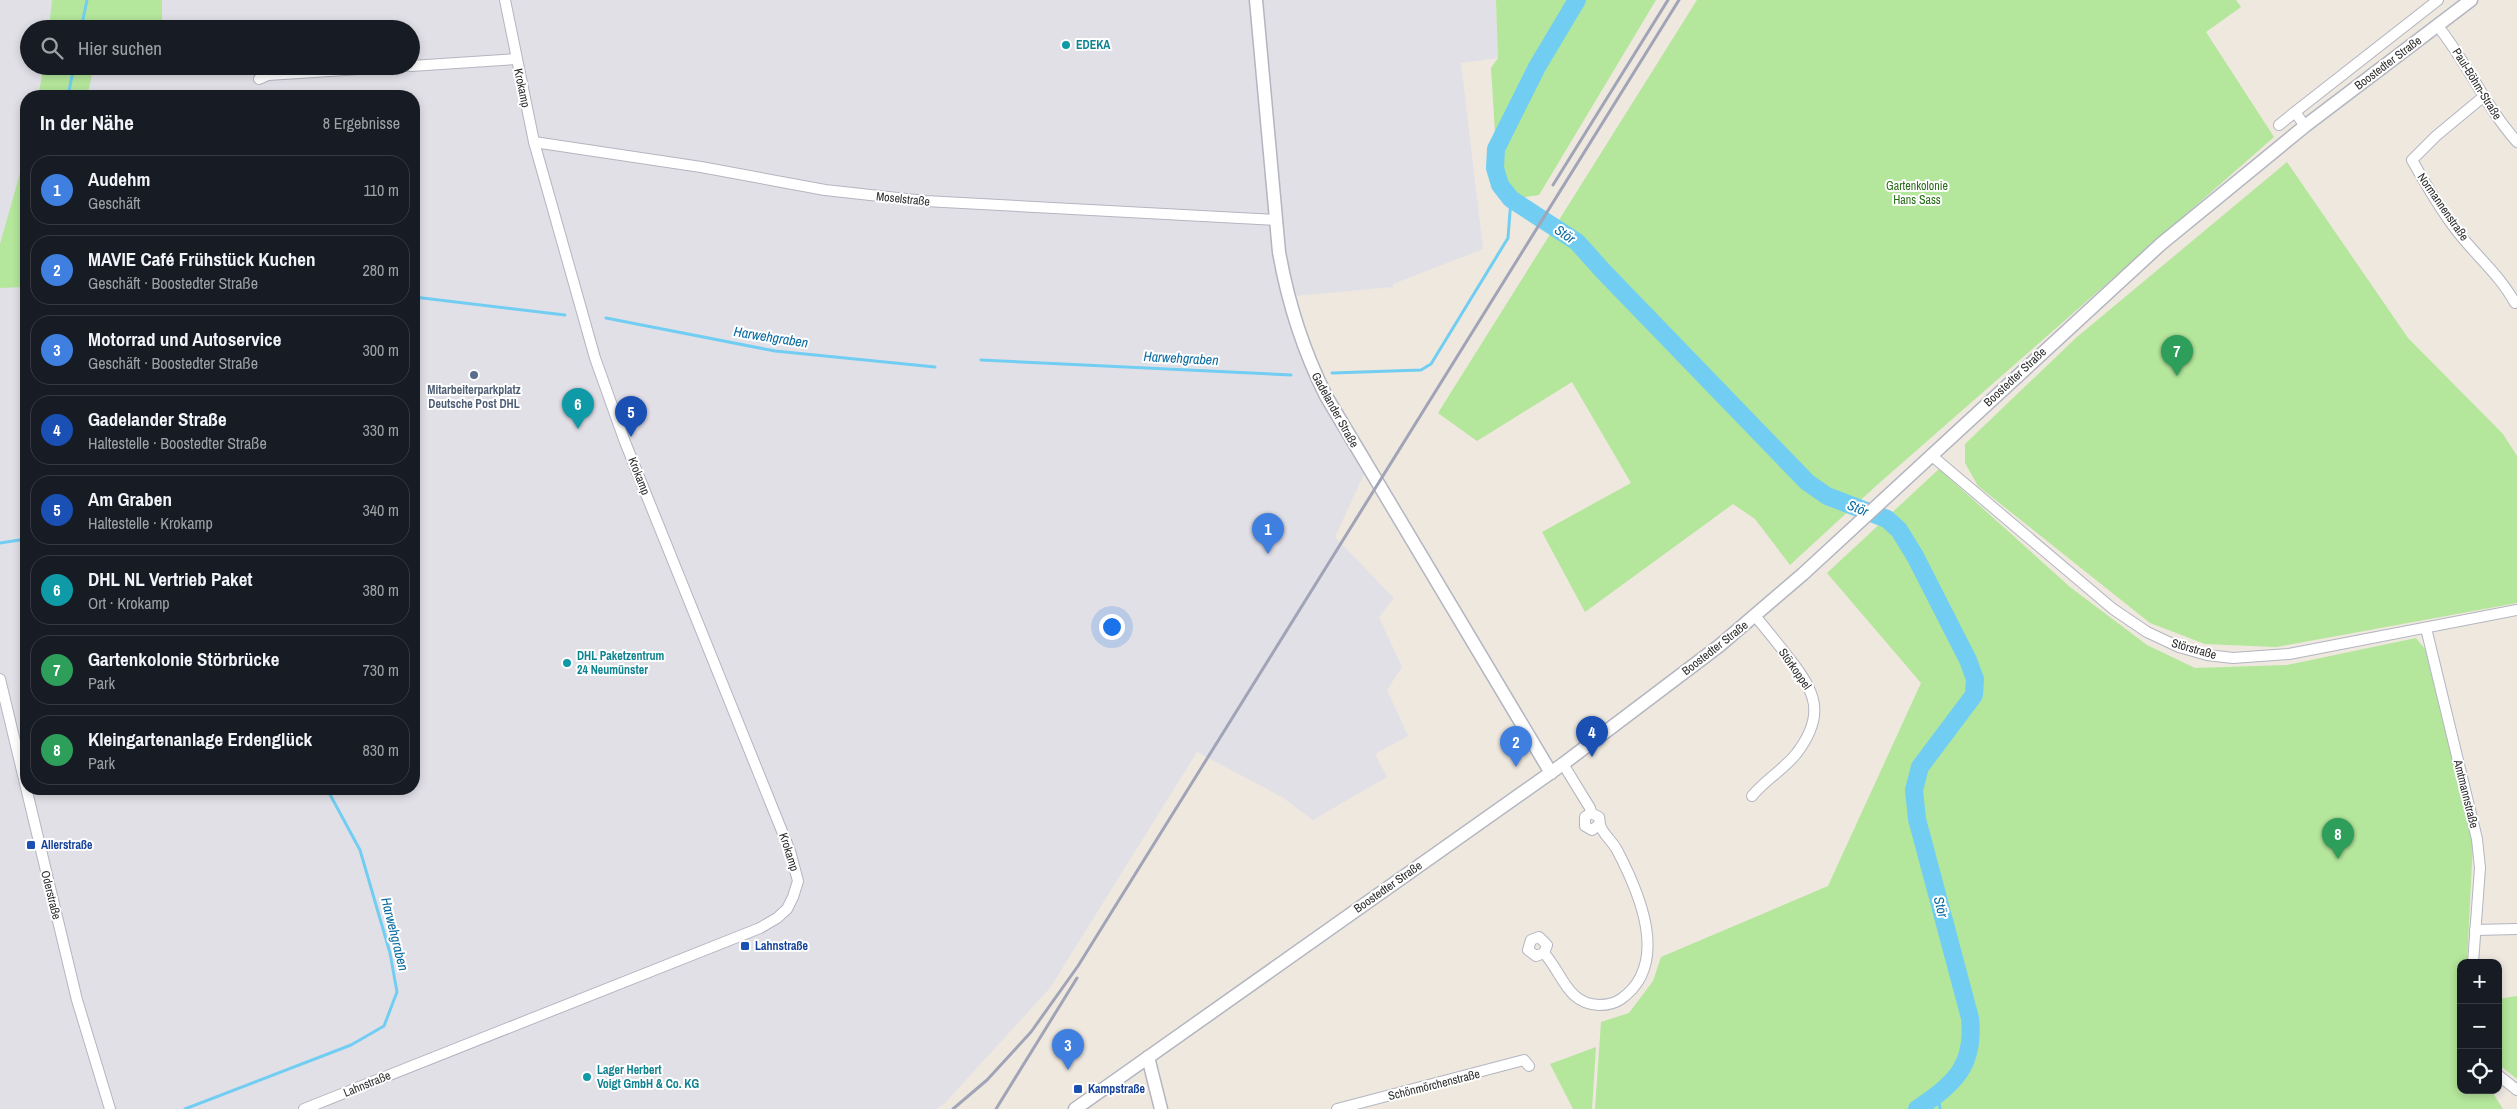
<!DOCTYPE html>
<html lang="de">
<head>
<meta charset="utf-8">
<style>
	body { margin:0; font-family:"Archivo Narrow",sans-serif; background:#242831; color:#f1f3f6 }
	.controls { position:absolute; right:15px; bottom:15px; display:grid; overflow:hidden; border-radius:10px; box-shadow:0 2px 8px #0003 }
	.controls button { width:45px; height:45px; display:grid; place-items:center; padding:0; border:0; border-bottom:1px solid #363941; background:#171b24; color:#f1f3f6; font:25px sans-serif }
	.you { position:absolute; left:1111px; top:626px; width:18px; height:18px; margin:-12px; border:4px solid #fff; border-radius:50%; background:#1a73e8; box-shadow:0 0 0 8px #1a73e833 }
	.badge { display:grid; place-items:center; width:32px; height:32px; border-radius:50%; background:#0b8043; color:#fff; font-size:16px; font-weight:700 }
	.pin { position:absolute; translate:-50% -41px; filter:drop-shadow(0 1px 2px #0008) }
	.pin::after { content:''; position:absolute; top:26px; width:18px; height:15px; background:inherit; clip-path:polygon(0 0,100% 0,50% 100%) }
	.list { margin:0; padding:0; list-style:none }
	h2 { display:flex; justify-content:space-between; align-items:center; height:65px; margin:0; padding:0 20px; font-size:21px }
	h2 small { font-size:16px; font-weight:400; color:#9ea1a6 }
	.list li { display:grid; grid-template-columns:32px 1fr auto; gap:15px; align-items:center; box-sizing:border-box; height:70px; margin:0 10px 10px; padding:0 10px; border:1px solid #363941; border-radius:20px }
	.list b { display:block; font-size:19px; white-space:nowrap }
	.list p { margin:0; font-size:16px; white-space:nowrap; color:#9ea1a6 }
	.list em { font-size:16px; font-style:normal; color:#9ea1a6 }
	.icon { flex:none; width:28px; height:28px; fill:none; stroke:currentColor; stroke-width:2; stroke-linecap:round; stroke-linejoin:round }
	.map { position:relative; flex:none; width:2517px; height:1109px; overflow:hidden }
	.search { position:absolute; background:#171b24; box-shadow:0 2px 8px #0003; left:20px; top:20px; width:400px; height:55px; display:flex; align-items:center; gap:12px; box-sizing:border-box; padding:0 18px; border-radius:28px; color:#9ea1a6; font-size:19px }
	.panel { position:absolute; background:#171b24; box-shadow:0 2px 8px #0003; left:20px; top:90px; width:400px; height:705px; border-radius:20px }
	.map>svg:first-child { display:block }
</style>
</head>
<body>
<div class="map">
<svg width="2517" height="1109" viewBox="0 0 2517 1109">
	<rect width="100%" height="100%" fill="#eee8df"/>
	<path fill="#e2e0e7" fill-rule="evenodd" d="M0,0H1496L1498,58L1461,63L1483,249L1393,284V287L1294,296L1320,370L1331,393L1372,457L1335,537L1394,598L1379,617L1402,667L1387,690L1408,736L1375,754L1387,777L1313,820L1282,797L1197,752L1050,988L944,1104L936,1109H0ZM29,29H411V66H29ZM26,96H414V789H26Z"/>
	<g fill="#b4e69b">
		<path d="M52,0H162V29H49Z"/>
		<path d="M1496,0H1656L1539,195L1511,199L1500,185L1495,168L1496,149L1491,68L1498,58Z"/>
		<path d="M1697,0H2236L2241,7L2206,32L2274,137L1877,485L1790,565L1755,519L1733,504L1585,612L1542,532L1631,483L1572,382L1477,441L1438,413Z"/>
		<path d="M44,66H138L93,71L87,96H38Z"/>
		<path d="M26,152V287L0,288V244Z"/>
		<path d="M2287,162L2408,338L2503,434L2517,456V603L2276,647L2205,644L2150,623L1978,486L1965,463V444L2077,337Z"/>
		<path d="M1939,469L2070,587L2147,645L2195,668L2287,665L2416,638L2425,649L2473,843L2467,963H2461V1090H2491L2503,1109H1595L1601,1022L1629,1013L1653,981L1661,957L1828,886L1921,683L1827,573Z"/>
		<path d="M2517,996V1079L2498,1064V999Z"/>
		<path d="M1596,1047L1592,1109H1573L1550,1064Z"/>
	</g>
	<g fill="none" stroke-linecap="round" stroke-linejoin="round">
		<g stroke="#71cef2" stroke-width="3">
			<path d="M81,29L87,0"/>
			<path d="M68,96L74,66"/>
			<path d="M414,297L565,315"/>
			<path d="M606,318L775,351L935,367"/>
			<path d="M981,360L1291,375"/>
			<path d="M1332,373L1421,370L1431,364L1508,238L1511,199"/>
			<path d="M0,543L26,539"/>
			<path d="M1938,1095L1940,1109"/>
			<path d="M185,1109L351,1045L384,1026L397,992L390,953L360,850L327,789"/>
		</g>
		<path stroke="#71cef2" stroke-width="18" d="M1577,0L1537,67L1496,149L1495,168L1500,185L1511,199L1577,242L1603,271L1807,482L1827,496L1887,519L1899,530L1915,556L1968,660L1975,679L1974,695L1920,767L1914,790L1917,819L1970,1018C1975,1066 1955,1083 1917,1109"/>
		<defs>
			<g id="minor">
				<path d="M2437,25C2467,62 2485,106 2517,142"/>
				<path d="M411,66L516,59"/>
				<path d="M259,79L268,75L406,66"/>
				<path d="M2483,97L2436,136L2412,160C2426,185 2440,209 2457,231C2476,256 2500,275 2515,303"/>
				<path d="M2279,125L2295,112"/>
				<path d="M2305,126L2295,112L2438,0"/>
				<path d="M534,142L701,167L825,190L925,201L1276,220"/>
				<path d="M1931,455L2113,609L2147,632L2179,647L2207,655L2233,658L2289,654L2517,610"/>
				<path d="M2426,628L2477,839L2480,868L2473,963"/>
				<path d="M0,679L77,1000L110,1109"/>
				<path d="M1752,796C1765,780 1783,770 1796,754C1826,715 1816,692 1789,658C1778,644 1767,630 1755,616"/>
				<path d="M1591,813L1585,817V826L1592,830L1600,824"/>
				<path d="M2475,930L2517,929"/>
				<path d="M1544,953L1536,956L1528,950L1531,940L1539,937L1547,945L1544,953C1563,974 1567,1004 1599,1005C1607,1005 1614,1004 1621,999C1671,964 1639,892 1617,850C1613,842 1602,833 1600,825C1599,822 1600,820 1599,817L1591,813L1590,808L1563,764"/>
				<path d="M2498,1075L2517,1090"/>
				<path d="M304,1109L760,928L777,918L787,909L793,897L798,881L790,851L625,442L595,358L534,142L505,0"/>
				<path d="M1337,1109L1524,1060L1529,1066"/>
			</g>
			<g id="tertiary">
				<path d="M1256,0L1279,252C1288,303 1303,350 1326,396L1551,773"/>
				<path d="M1148,1057L1161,1109"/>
				<path d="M1075,1109L1563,764L1719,646L1803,574L2161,244L2305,126L2471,0"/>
			</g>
		</defs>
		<use href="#minor" stroke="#b3b5c0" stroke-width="12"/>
		<use href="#tertiary" stroke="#b3b5c0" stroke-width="15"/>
		<use href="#minor" stroke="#fff" stroke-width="10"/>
		<use href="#tertiary" stroke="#fff" stroke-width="12"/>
		<g stroke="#a1a4b7" stroke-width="3">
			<path d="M1553,185L1668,0"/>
			<path d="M953,1109L987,1080L1031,1032L1078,966L1679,0"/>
			<path d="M996,1109L1077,978"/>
		</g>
	</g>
	<g fill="#0f9aa8" stroke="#fff" stroke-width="2">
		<circle cx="1066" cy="45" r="5"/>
		<circle cx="567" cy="663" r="5"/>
		<circle cx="587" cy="1077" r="5"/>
	</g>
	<circle fill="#5c6f8a" stroke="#fff" stroke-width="2" cx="474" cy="375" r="5"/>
	<g fill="#1a4fb4" stroke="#fff" stroke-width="2">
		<rect x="26" y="840" width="10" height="10" rx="2.5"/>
		<rect x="740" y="941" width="10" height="10" rx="2.5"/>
		<rect x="1073" y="1084" width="10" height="10" rx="2.5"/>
	</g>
	<g text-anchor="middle" stroke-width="4" stroke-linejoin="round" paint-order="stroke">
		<g font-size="12" font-weight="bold" fill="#0d838f" stroke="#fff" text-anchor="start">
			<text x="1076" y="49">EDEKA</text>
			<text x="577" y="660">DHL Paketzentrum<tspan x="577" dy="14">24 Neumünster</tspan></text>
			<text x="597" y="1074">Lager Herbert<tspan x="597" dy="14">Voigt GmbH &amp; Co. KG</tspan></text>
		</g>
		<g font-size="12" fill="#2d2d2d" stroke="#fff">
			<text transform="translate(2388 63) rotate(-37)" y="4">Boostedter Straße</text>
			<text transform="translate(2477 84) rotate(58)" y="4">Paul-Böhm-Straße</text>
			<text transform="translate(522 88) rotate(78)" y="4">Krokamp</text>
			<text transform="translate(903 199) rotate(6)" y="4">Moselstraße</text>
			<text transform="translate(2443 207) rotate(55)" y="4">Normannenstraße</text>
			<text transform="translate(2015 377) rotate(-43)" y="4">Boostedter Straße</text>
			<text transform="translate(1335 410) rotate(61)" y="4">Gadelander Straße</text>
			<text transform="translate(639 476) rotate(68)" y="4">Krokamp</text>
			<text transform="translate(1715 648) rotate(-38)" y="4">Boostedter Straße</text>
			<text transform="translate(2194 649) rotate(16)" y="4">Störstraße</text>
			<text transform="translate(1795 669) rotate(55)" y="4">Störkoppel</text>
			<text transform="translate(2466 794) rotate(76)" y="4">Amtmannstraße</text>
			<text transform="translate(789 852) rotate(72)" y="4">Krokamp</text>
			<text transform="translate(1388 887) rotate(-35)" y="4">Boostedter Straße</text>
			<text transform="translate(51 895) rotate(76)" y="4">Oderstraße</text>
			<text transform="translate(367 1084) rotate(-22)" y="4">Lahnstraße</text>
			<text transform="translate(1434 1085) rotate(-14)" y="4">Schönmörchenstraße</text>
		</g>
		<g font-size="12" fill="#2a6d19" stroke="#fff">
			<text x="1917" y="190">Gartenkolonie<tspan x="1917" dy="14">Hans Sass</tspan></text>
		</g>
		<g font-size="12" font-weight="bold" fill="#4e5e75" stroke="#fff">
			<text x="474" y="394">Mitarbeiterparkplatz<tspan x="474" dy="14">Deutsche Post DHL</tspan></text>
		</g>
		<g font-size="12" font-weight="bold" fill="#164399" stroke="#fff" text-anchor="start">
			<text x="41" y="849">Allerstraße</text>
			<text x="755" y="950">Lahnstraße</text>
			<text x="1088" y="1093">Kampstraße</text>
		</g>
		<g font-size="14" font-style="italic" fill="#0b6da3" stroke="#fff">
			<text transform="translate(1565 234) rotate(34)" y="5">Stör</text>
			<text transform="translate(771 337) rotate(9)" y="5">Harwehgraben</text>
			<text transform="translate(1181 358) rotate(3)" y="5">Harwehgraben</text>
			<text transform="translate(1858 508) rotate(22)" y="5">Stör</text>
			<text transform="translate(1941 907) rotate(75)" y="5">Stör</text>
			<text transform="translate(395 934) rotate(76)" y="5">Harwehgraben</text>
		</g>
	</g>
</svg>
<div class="controls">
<button>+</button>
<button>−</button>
<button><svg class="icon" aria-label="locate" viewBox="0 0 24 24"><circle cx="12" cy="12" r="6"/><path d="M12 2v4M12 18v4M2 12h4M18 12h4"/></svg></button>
</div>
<div class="you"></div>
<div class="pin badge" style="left:1268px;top:554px;background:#3f7fe0">1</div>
<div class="pin badge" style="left:1516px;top:767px;background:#3f7fe0">2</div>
<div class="pin badge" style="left:1068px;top:1070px;background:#3f7fe0">3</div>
<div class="pin badge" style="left:1592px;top:757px;background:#1a4fb4">4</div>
<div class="pin badge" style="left:631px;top:437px;background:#1a4fb4">5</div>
<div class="pin badge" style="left:578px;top:429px;background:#0f9aa8">6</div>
<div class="pin badge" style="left:2177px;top:376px;background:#2e9e5b">7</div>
<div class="pin badge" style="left:2338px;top:859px;background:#2e9e5b">8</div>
<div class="search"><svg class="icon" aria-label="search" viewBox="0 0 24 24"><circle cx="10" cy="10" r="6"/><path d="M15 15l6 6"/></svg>Hier suchen</div>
<section class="panel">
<h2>In der Nähe<small>8 Ergebnisse</small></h2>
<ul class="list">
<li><span class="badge" style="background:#3f7fe0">1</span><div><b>Audehm</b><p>Geschäft</p></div><em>110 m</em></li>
<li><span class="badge" style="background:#3f7fe0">2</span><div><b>MAVIE Café Frühstück Kuchen</b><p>Geschäft · Boostedter Straße</p></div><em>280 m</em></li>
<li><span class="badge" style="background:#3f7fe0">3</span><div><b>Motorrad und Autoservice</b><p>Geschäft · Boostedter Straße</p></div><em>300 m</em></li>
<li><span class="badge" style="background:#1a4fb4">4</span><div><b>Gadelander Straße</b><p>Haltestelle · Boostedter Straße</p></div><em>330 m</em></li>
<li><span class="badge" style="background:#1a4fb4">5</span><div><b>Am Graben</b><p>Haltestelle · Krokamp</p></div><em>340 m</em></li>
<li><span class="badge" style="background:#0f9aa8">6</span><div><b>DHL NL Vertrieb Paket</b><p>Ort · Krokamp</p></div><em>380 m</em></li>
<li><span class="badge" style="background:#2e9e5b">7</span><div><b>Gartenkolonie Störbrücke</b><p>Park</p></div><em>730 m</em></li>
<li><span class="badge" style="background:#2e9e5b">8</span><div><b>Kleingartenanlage Erdenglück</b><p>Park</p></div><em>830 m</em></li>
</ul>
</section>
</div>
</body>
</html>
